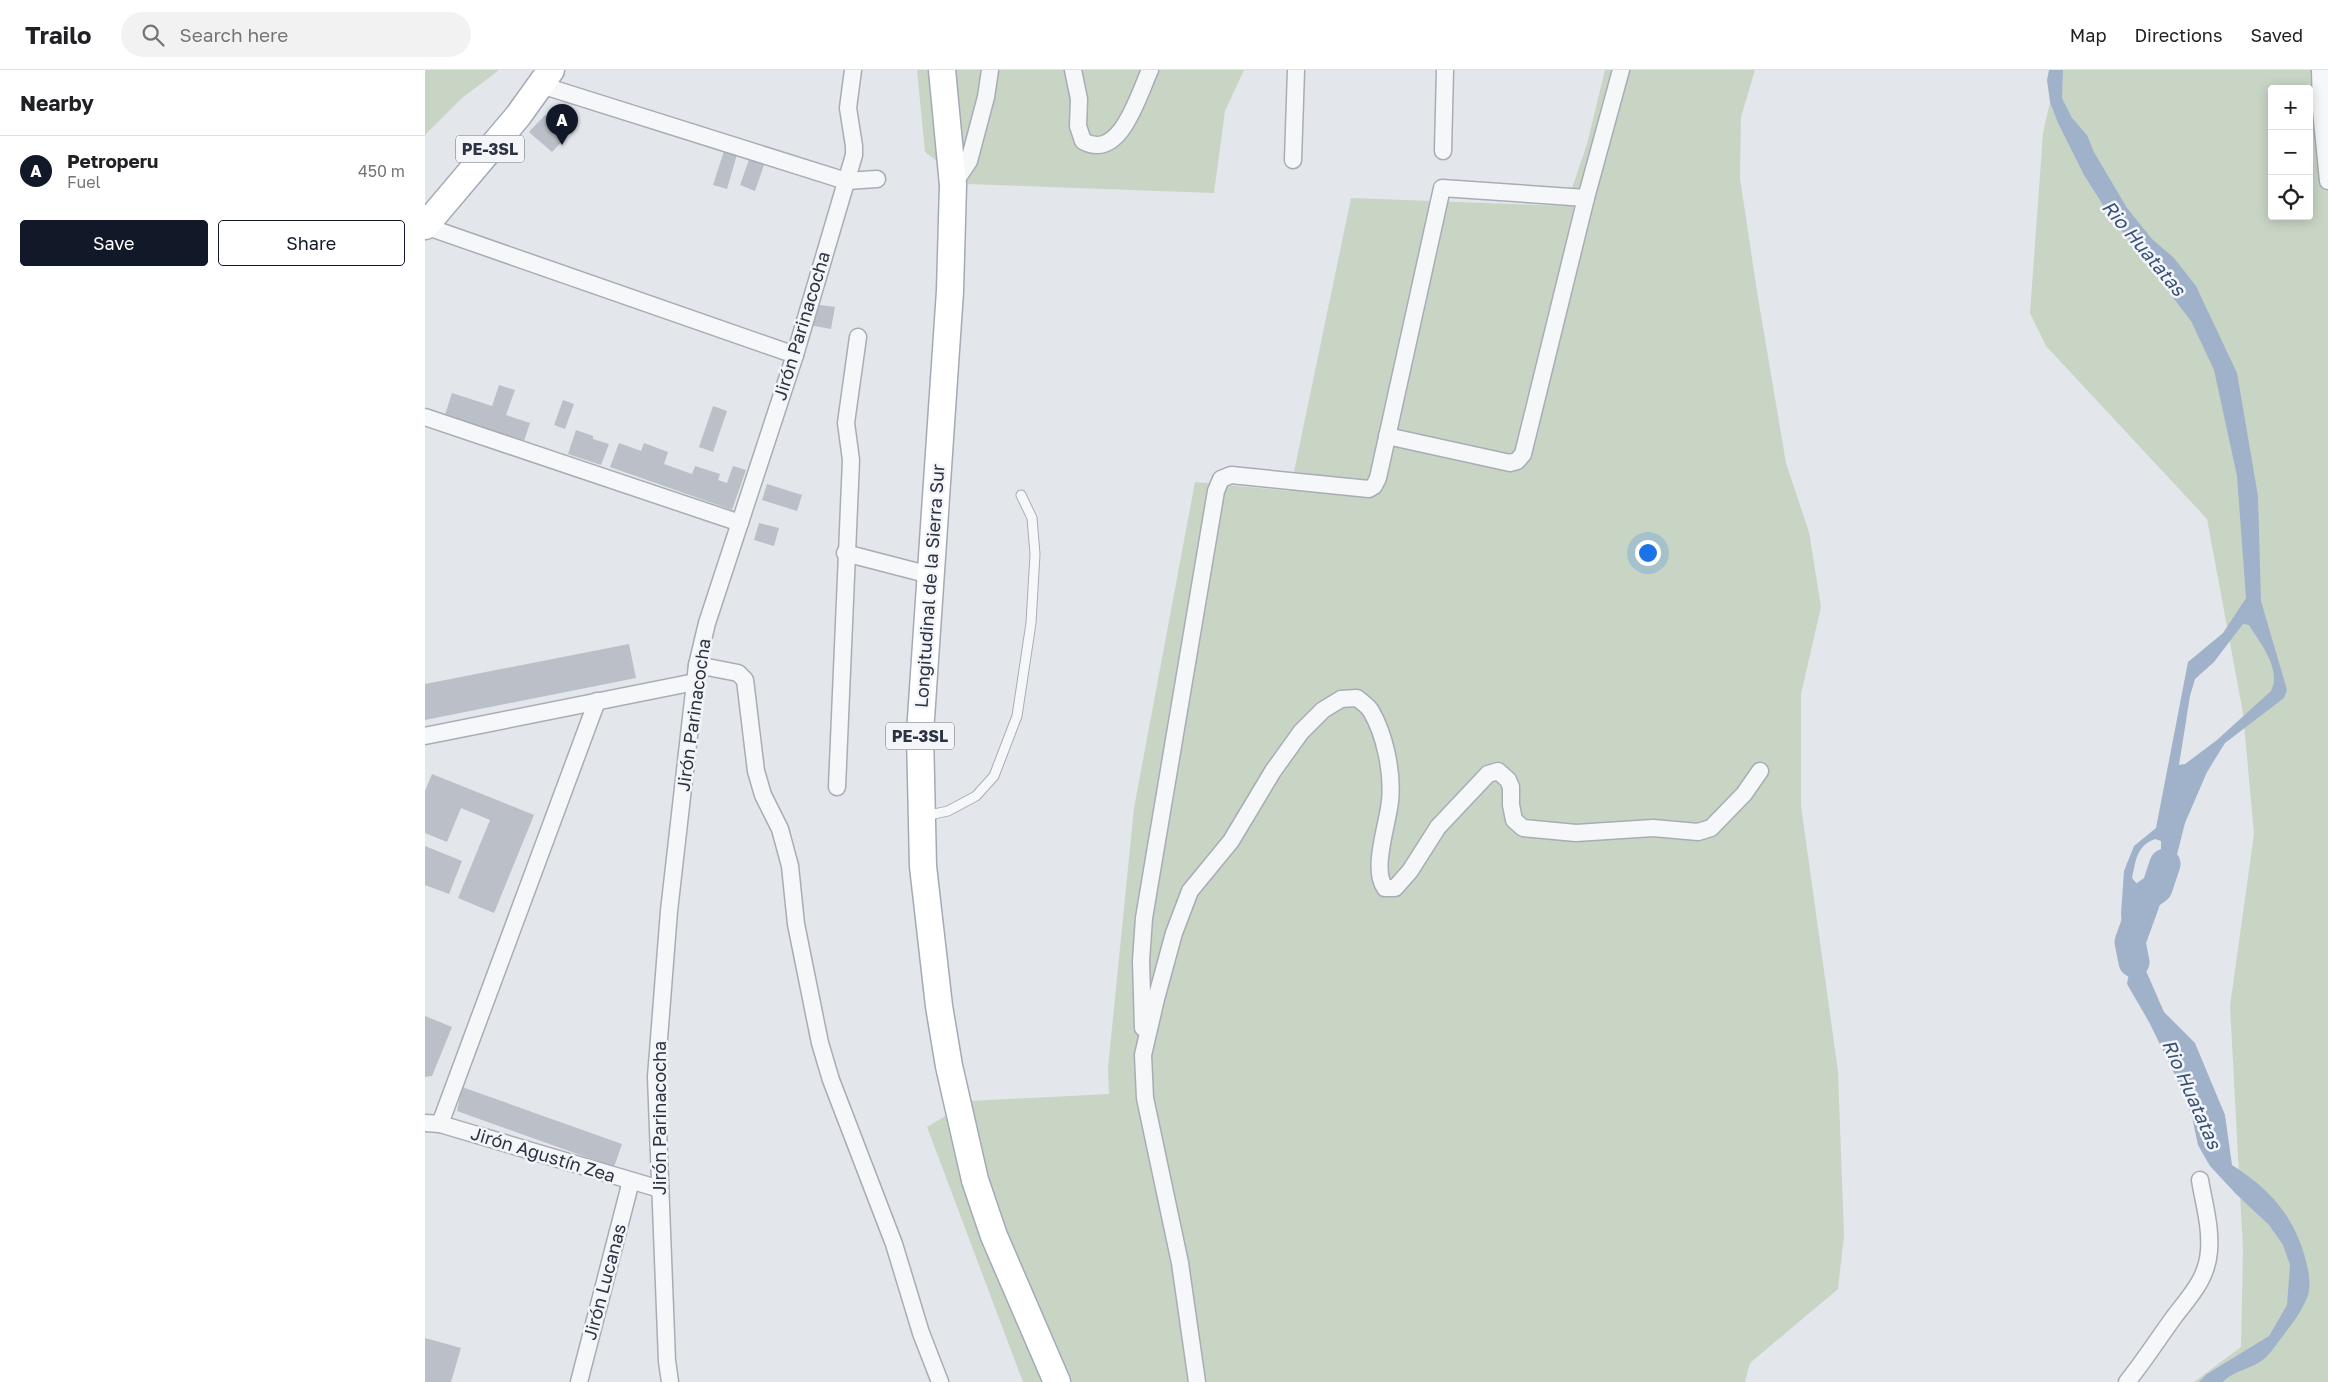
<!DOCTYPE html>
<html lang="en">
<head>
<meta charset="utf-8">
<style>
	body { margin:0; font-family:"Golos Text",sans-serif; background:#f2f2f2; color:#202124 }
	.controls { position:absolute; right:15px; top:15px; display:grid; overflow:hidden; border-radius:5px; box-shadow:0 2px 12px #0003 }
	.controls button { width:45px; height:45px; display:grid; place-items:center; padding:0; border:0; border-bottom:1px solid #e0e0e0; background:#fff; color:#202124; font:25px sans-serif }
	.you { position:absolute; left:1222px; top:482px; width:18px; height:18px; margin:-12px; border:4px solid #fff; border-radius:50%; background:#1a73e8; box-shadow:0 0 0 8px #1a73e833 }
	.badge { display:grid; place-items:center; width:32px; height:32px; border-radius:50%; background:#111827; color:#fff; font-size:16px; font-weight:700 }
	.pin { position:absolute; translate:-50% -41px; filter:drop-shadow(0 1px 2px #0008) }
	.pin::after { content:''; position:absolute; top:26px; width:18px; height:15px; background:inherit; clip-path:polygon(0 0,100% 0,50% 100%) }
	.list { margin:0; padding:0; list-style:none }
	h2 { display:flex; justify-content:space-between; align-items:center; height:65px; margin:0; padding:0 20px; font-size:21px }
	h2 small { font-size:16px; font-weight:400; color:#757577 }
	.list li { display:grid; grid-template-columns:32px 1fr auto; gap:15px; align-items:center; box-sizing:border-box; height:70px; padding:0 20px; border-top:1px solid #e0e0e0 }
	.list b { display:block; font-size:19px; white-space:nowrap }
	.list p { margin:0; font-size:16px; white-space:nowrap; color:#757577 }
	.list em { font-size:16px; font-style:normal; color:#757577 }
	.actions { display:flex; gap:10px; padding:15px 20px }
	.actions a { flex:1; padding:11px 0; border:1px solid #111827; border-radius:5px; text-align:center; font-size:18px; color:#111827 }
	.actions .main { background:#111827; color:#fff }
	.icon { flex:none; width:28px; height:28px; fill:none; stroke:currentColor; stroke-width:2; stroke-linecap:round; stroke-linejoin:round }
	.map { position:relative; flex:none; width:1903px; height:1312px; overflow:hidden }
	header { display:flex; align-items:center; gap:30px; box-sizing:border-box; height:70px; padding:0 25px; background:#fff; border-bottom:1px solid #e0e0e0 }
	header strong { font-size:24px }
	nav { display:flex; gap:28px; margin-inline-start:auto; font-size:18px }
	.search { width:350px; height:45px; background:#f2f2f2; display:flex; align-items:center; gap:12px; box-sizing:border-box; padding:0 18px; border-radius:28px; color:#757577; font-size:19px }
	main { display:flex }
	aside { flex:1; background:#fff }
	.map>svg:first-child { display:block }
</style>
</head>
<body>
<header>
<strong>Trailo</strong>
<div class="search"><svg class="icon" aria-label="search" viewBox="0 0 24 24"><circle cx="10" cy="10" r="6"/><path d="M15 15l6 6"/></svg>Search here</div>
<nav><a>Map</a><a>Directions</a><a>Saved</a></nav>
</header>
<main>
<aside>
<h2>Nearby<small></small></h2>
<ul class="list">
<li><span class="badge">A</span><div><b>Petroperu</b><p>Fuel</p></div><em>450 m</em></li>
</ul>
<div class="actions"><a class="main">Save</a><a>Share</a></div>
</aside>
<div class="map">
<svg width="1903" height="1312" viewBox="0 0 1903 1312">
	<rect width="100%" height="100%" fill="#e3e6eb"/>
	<g fill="#c8d5c5" fill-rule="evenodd">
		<path d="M0,0H74L37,28L0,65Z"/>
		<path d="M492,0H819L800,41L789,123L543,114L500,82Z"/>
		<path d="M1180,0H1330L1316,47L1315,108L1332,222L1361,393L1384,462L1396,537L1376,624V736L1413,1001L1419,1166L1413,1219L1325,1293L1320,1312H598L502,1057L546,1031L684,1024L683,998L709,738L770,412L865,421L926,128L1141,136L1162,74Z"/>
		<path d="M1635,0H1903V1312H1769L1816,1277L1818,1179L1805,936L1829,764L1818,643L1782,449L1621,276L1605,243L1618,63L1631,6ZM1847,19H1884V146H1847Z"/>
	</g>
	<path fill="#a0b2ca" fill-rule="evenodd" d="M1624,0H1638L1637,28L1647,48L1662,65L1669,82L1702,138L1727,169L1749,188L1771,216L1812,303L1833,426L1836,531L1862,620L1859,628L1800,673L1782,702L1760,753L1743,820L1736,830L1717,829L1713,834V860L1718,894L1739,942L1770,973L1800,1045L1807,1095C1845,1119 1870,1147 1881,1191C1884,1202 1886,1215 1883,1225C1878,1240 1867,1254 1857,1267C1852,1273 1847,1282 1840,1288C1828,1299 1809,1300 1798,1312H1774L1782,1304L1844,1266L1862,1235L1865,1195L1858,1175L1844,1155L1811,1124L1785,1096L1773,1075L1767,1047L1750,1005L1724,952L1702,914L1704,903L1700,889L1696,844L1699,801L1709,776L1731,758L1763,592L1798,563L1821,528L1812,406L1789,300L1766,251L1683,143L1659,105L1633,53L1625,32L1622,10ZM1818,554L1824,555C1835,573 1857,599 1846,621L1792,670L1760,694L1754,695L1765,626L1770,609L1789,592ZM1730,769L1736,771V800L1732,808L1713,815L1707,808C1711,791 1711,776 1730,769Z"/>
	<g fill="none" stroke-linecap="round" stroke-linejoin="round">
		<path stroke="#a0b2ca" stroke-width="31" d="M1709,892L1705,872L1722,825L1732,818L1740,794"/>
	</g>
	<g fill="#bbbfc8">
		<path d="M120,45L143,65L127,82L104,62Z"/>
		<path d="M300,78L313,81L302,119L288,115Z"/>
		<path d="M325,87L340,92L330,121L315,115Z"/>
		<path d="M388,234L410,237L406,259L384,255Z"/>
		<path d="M74,315L90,320L81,345L105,353L97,377L18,351L27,323L67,336Z"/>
		<path d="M138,330L149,334L140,359L129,355Z"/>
		<path d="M288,336L302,341L288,382L274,377Z"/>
		<path d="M151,360L168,366V369L184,374L176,395L143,384Z"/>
		<path d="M194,373L216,381L219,373L243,382L239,394L267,404L270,396L295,404L293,410L302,413L308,396L321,400L307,440L185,397Z"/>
		<path d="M342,414L377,425L372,441L337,430Z"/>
		<path d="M334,453L354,458L349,476L329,470Z"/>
		<path d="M204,574L211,608L0,650V614Z"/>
		<path d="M7,704L109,745L69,843L33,828L65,750L36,738L22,772L0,763V721Z"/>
		<path d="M0,776L37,791L24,824L0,815Z"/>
		<path d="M0,946L27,957L7,1006L0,1007Z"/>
		<path d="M37,1017L197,1074L189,1097L32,1041Z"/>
		<path d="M0,1268L36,1278L26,1312H0Z"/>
	</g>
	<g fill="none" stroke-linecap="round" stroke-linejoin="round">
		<defs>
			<path id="lane" d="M500,746L523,741L551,726L569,706L592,646L606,553L610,484L607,448L596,425"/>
			<g id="street">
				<path d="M648,0L654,29L653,56L658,71C695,92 713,26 725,0"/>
				<path d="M1895,0L1896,40L1903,111"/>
				<path d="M116,15L421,111L452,109"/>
				<path d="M1018,81L1020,0"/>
				<path d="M868,90L871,0"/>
				<path d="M528,115L544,91L561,27L565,0"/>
				<path d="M0,156L370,285"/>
				<path d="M0,347L315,453"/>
				<path d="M962,366L1085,393L1092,391L1098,384L1161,128L1196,0"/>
				<path d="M420,483L505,505"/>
				<path d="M272,595L313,603L320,610L331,701L338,725L355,759L365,796L371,854L395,973L406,1010L469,1174L496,1263L515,1312"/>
				<path d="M0,666L270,612"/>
				<path d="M412,717L426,390L421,353L433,267"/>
				<path d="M718,958L716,891L719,848L791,421L796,409L806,405L944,419L949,416L953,408L1017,118L1161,128"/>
				<path d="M0,1053L15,1054L235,1119"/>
				<path d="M15,1054L172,631"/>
				<path d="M154,1312L206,1111"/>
				<path d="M245,1312L242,1291L231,1007L244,841L272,595L282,553L370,285L429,85V76L423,38L428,0"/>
				<path d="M772,1312L755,1193L720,1028L718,985L731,929L749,863L765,821L806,771L848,701L876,662L898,640L916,629L932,628C937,632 943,636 946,641C960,665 968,703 965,731C963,754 946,799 960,818H970L985,801L1013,757L1063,704L1073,701L1083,710L1086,717V735L1089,750L1098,758L1151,763L1228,758L1273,762L1286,758L1319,724L1335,701"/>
				<path d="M1702,1312C1719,1291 1733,1269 1749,1247C1765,1226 1782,1209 1784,1181C1786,1157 1779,1134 1775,1110"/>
			</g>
			<g id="primary">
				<path d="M517,0L528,115L525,221L495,663L498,796L514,936L524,996L550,1110L569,1166L632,1312"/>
				<path d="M0,156L93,46L126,0"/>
			</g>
		</defs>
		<use href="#lane" stroke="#a8adb5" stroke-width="11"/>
		<use href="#street" stroke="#a8adb5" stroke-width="19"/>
		<use href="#primary" stroke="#a3aab6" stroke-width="29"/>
		<use href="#lane" stroke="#f6f7f9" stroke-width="9"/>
		<use href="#street" stroke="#f6f7f9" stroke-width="16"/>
		<use href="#primary" stroke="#fff" stroke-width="26"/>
	</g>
	<g text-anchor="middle" stroke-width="5" stroke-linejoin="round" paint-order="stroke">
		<g fill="#f3f5f8" stroke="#676d79" stroke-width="1">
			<rect x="31" y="65.5" width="68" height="27" rx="4"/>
			<rect x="461" y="652.5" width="68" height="27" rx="4"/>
		</g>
		<g font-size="16" font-weight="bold" fill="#2b3343">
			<text x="65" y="85">PE-3SL</text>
			<text x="495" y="672">PE-3SL</text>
		</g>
		<g font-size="18" fill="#2b3343" stroke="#f3f5f8">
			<text transform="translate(377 256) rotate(-73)" y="6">Jirón Parinacocha</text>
			<text transform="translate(505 516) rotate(-86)" y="6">Longitudinal de la Sierra Sur</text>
			<text transform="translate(269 645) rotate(-82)" y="6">Jirón Parinacocha</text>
			<text transform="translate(235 1048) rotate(-90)" y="6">Jirón Parinacocha</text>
			<text transform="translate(118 1085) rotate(17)" y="6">Jirón Agustín Zea</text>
			<text transform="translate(180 1212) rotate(-75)" y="6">Jirón Lucanas</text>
		</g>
		<g font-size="19" font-style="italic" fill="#365076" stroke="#f3f5f8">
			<text transform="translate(1719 178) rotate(50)" y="7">Rio Huatatas</text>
			<text transform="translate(1767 1024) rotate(66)" y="7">Rio Huatatas</text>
		</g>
	</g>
</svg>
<div class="controls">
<button>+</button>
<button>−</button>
<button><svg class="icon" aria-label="locate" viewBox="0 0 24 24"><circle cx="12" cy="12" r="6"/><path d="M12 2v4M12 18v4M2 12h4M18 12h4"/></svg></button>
</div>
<div class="you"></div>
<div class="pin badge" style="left:137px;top:75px">A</div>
</div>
</main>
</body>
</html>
